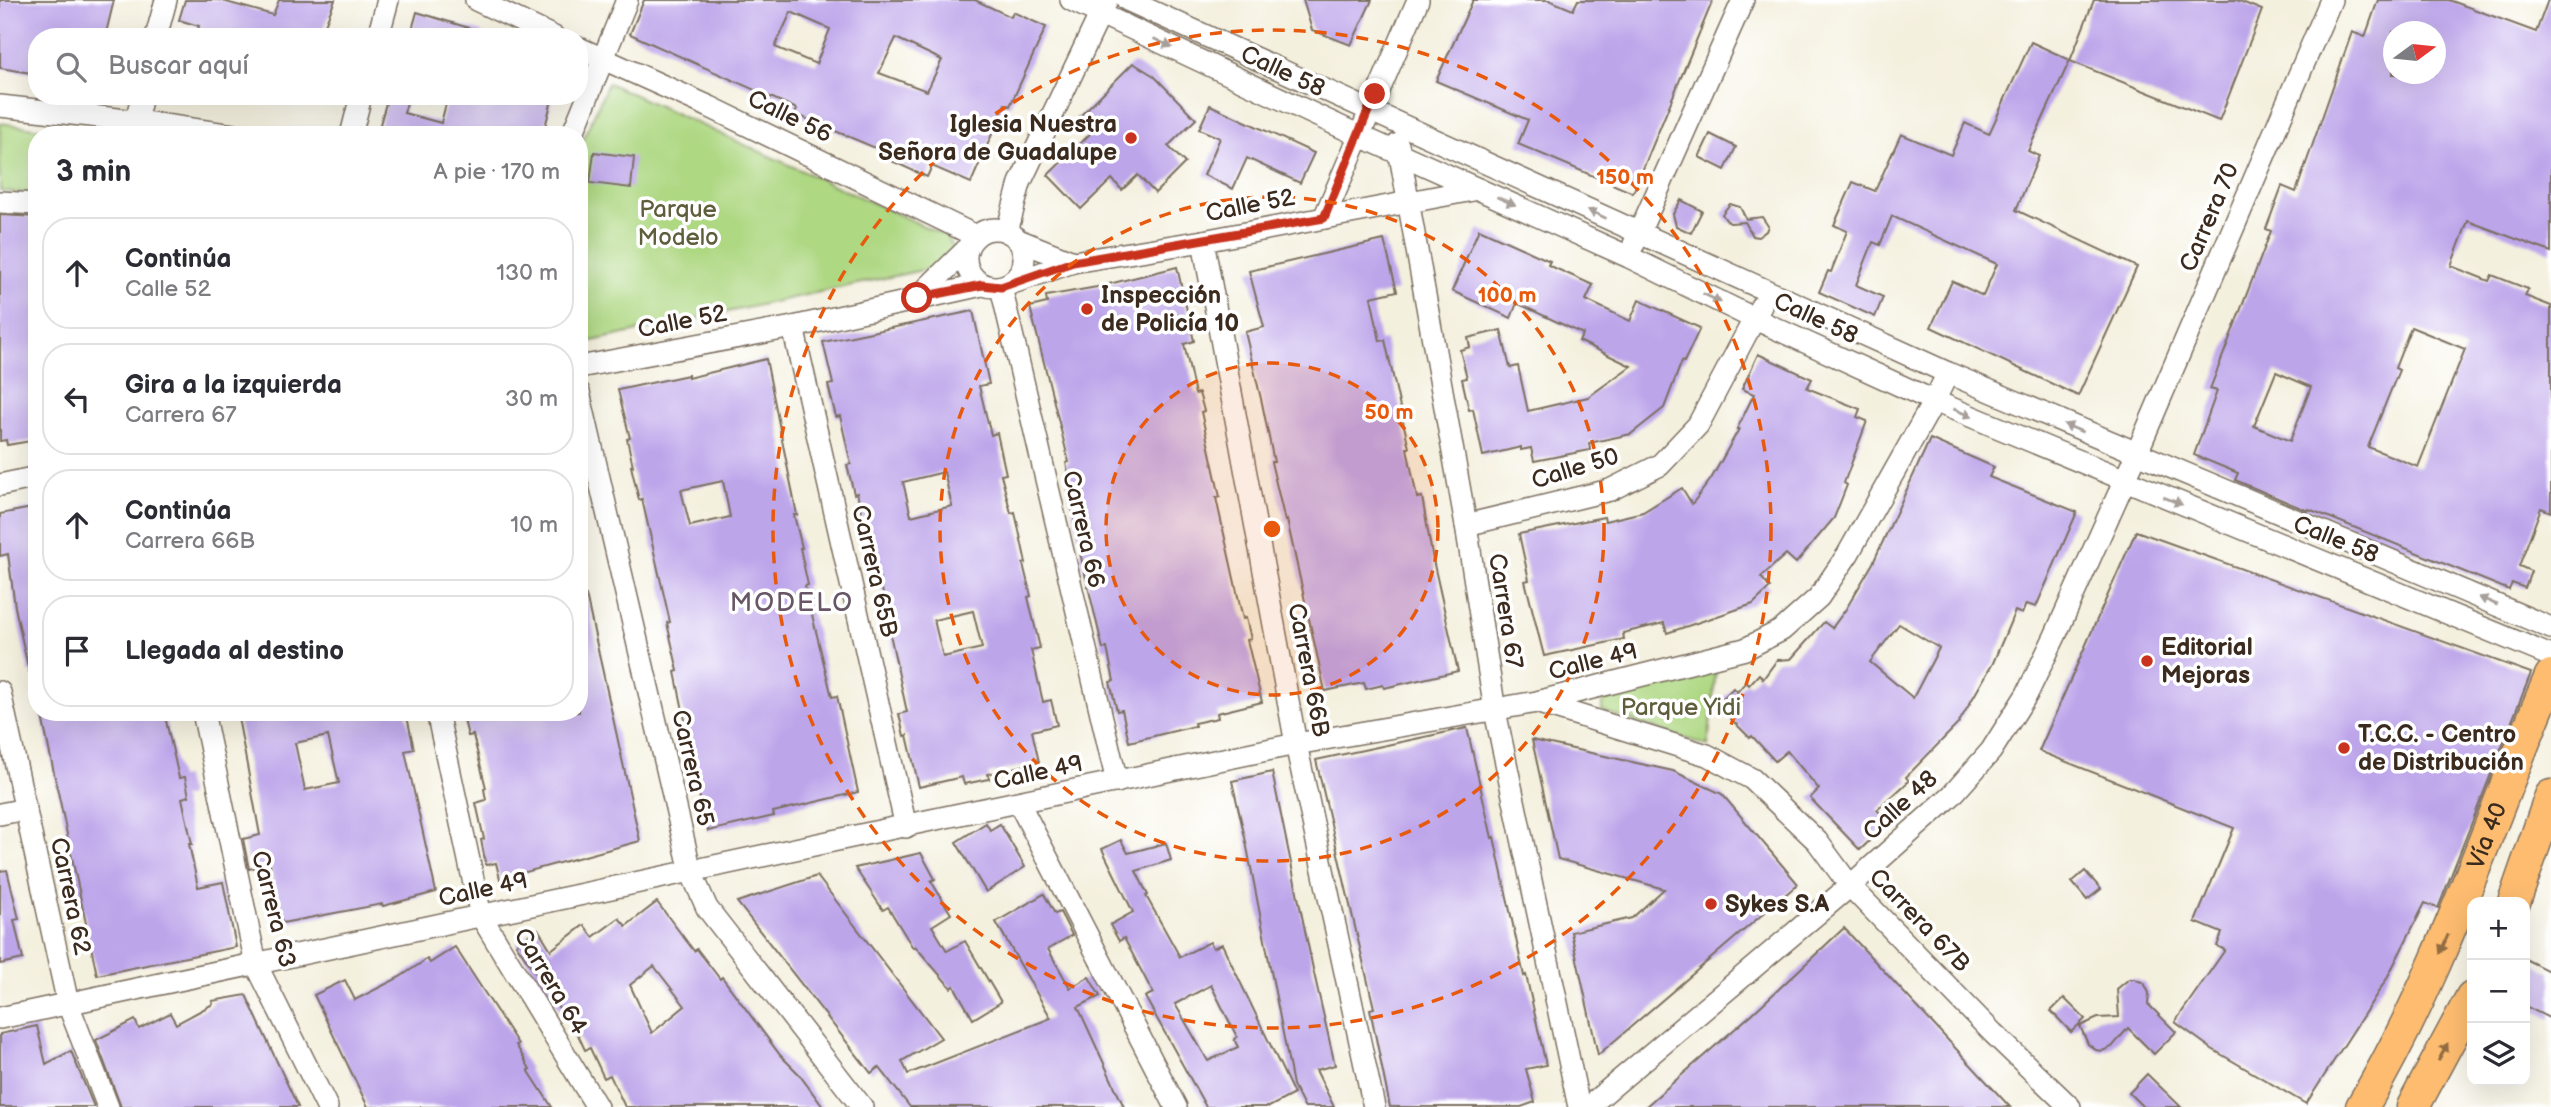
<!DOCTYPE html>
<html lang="es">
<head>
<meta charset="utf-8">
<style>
	body { margin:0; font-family:"Balsamiq Sans",sans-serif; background:#f2f2f3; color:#2b2b33 }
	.controls { position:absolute; right:21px; bottom:21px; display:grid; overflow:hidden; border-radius:14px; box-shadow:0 7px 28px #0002 }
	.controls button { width:63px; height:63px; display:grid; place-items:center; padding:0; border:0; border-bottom:2px solid #e1e1e2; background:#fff; color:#2b2b33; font:35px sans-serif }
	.compass { position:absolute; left:2383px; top:21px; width:63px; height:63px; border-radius:50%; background:#fff; box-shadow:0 7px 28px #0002; rotate:75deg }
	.stop { position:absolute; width:21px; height:21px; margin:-16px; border:5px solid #c8321e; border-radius:50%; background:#fff }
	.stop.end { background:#c8321e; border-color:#fff; box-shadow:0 2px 7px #0008 }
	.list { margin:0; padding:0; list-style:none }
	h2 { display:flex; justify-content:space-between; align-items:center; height:91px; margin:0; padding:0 28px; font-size:30px }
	h2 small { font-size:23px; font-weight:400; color:#7c7c81 }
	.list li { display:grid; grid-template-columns:46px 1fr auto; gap:21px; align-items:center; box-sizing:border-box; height:112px; margin:0 14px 14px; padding:0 14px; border:2px solid #e1e1e2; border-radius:28px }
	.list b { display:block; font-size:26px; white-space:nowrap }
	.list p { margin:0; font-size:23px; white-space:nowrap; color:#7c7c81 }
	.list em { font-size:23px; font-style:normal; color:#7c7c81 }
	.icon { flex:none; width:38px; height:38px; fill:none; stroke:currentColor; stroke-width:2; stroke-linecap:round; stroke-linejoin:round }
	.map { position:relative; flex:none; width:2551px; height:1107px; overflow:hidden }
	.search { position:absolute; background:#fff; box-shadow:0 7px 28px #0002; left:28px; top:28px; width:560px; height:77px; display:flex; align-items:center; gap:18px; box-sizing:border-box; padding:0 24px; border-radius:28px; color:#7c7c81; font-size:26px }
	.panel { position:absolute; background:#fff; box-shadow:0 7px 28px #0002; left:28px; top:126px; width:560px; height:595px; border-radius:28px }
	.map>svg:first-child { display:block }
</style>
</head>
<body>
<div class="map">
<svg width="2551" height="1107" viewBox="0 0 2551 1107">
	<rect width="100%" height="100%" fill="#fff"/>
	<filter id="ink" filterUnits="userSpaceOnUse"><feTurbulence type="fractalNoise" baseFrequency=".0143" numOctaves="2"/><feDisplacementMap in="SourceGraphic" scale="14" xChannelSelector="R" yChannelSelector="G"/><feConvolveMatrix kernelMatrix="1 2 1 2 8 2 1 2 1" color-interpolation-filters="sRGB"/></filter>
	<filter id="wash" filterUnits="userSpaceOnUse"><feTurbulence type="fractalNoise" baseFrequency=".00686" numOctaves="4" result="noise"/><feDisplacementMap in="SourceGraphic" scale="28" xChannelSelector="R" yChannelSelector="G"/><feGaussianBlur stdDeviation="1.57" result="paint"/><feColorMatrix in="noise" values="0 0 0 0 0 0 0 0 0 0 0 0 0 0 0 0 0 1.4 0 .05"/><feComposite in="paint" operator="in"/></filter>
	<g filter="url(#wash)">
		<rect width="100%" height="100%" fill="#f4f0de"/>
		<g fill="#afd883" stroke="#758150" stroke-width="2">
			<path d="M608,83L946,236L955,250L941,266L583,343L579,322V148Z"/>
			<path d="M0,123L84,135H37V194L0,191Z"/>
			<path d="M1716,669L1708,746L1602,711V695Z"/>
		</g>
		<g id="blocks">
			<g fill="#bda5ea" fill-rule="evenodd">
				<path d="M0,0H114L105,37H37V74L0,68Z"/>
				<path d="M185,0H219L273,15L279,0H335L320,37H196L199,26L179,20Z"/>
				<path d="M644,0H975L1011,17L1013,12L1046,27L1010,106L1005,104L971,183L932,166L927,177L883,157L885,152L795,114L797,109L630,34ZM791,12L830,29L816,64L775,47ZM896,38L942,60L927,91L879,73Z"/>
				<path d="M1303,0H1372L1351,45L1312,30Z"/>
				<path d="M1473,0H1549L1573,10L1578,0H1713L1633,193L1518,144L1528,120L1436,81Z"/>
				<path d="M2094,0H2237L2262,10L2219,121L2070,61Z"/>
				<path d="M2378,0H2449L2536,32L2548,0H2551V252L2468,221L2451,266L2489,281L2492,275L2528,289L2525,296L2551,306V512L2541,508L2519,566L2531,571L2525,588L2512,583L2509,590L2309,509L2308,511L2235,480L2238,473L2194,455L2217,391L2210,389L2271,231L2266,229L2282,186L2296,192L2352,32L2365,37ZM2393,32H2435V74H2393ZM2411,327L2465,349L2418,467L2368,447L2399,370L2395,368ZM2276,372L2311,387L2290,441L2254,426Z"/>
				<path d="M417,12L482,32V37H410Z"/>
				<path d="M2031,42L2070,60L2028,151L2039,156L2016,210L2137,267L2078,396L1931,327L1952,281L1983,296L1997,264L1892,216L1880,245L1873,242L1856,285L1883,297L1875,317L1819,292L1828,271L1831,272L1847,231L1834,225L1853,182L1875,191L1901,134L1951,155L1965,123L1989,134Z"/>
				<path d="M1133,63L1154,76L1196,119L1168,146L1185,163L1155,193L1138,175L1122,190L1112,179L1081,209L1048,175L1093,131L1079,117Z"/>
				<path d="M388,96H409L404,113L441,123L448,96H553L543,135H377Z"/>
				<path d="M1210,105L1314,153L1300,183L1247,158L1233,189L1204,175L1220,138L1199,129Z"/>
				<path d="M1710,134L1736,147L1725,170L1699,157Z"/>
				<path d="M594,152L634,157L631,188L590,183Z"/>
				<path d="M1681,200L1702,211L1691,233L1676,226L1673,214Z"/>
				<path d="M1730,204L1740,207L1746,219L1762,217L1768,226L1766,231L1758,237L1753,236L1745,222L1730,223L1726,220L1722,214Z"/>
				<path d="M0,215L37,217V354H33L37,379V440L7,445L6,440L0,441Z"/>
				<path d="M1479,229L1550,261L1548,265L1593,285L1586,300L1630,321L1639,300L1700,328L1684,362L1682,361L1664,408L1631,434L1589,443L1590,450L1534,461L1531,448L1521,450V447L1483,456L1473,409L1469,410L1462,379L1467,378L1460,350L1470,347L1468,338L1501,330L1510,368L1518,366L1528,411L1588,397L1631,366L1579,341L1583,334L1517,303L1511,318L1452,291Z"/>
				<path d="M1384,240L1397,291L1371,297L1380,341L1385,340L1409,448H1407L1417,498L1422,497L1433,560L1458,671L1384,688L1383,685L1366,689L1364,683L1325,691L1287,520L1285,521L1271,462H1274L1262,403L1245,332L1264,327L1249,271Z"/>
				<path d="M1177,267L1194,341L1184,344L1195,394L1199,393L1204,411L1201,412L1220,497L1216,498L1243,619L1246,618L1251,639L1247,640L1262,702L1217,713L1218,718L1194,723L1195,726L1129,742L1122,710L1117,711L1110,682L1114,681L1107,648L1103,649L1080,553L1082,552L1068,490L1072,489L1066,463L1069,462L1030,307L1047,303L1046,296L1097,287Z"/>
				<path d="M973,311L989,384L979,386L991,435L997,433L1006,474L1001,475L1011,513L1015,512L1026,563L1023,564L1031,596L1028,597L1040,648L1031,650L1043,702L1051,700L1057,725L1032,731L1039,762L988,774L989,779L964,784L962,777L919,787L907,735L904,736L899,714L907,712L890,634L892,633L878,572L875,573L857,493L854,494L847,465L851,464L840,416L836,417L828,385L833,384L823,342ZM944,472L952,506L911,516L903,482ZM973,611L982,648L943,657L934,620Z"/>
				<path d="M1758,354L1812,379L1807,388L1860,409L1857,417L1867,421L1844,483L1847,485L1834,518L1796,563L1786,554L1761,577L1770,588L1753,604L1667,633L1664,623L1623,633L1624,639L1544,656L1525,581L1529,580L1519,534L1604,517L1605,521L1643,512L1682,488L1692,504L1711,479L1739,429H1737L1754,394L1742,389Z"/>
				<path d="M766,359L797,515H794L802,548H800L808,585L805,586L832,697L837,696L858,792L773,812L774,816L708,831L690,758H693L675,672L678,671L667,623L670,622L642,499L639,500L631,466H633L627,439L630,438L618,390L688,375V378ZM723,481L730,517L690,526L681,490Z"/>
				<path d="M1930,439L1994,467L1989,477L2077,512L2036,607L2026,604L2022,614L2015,611L1993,663L1958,724L1906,777L1909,781L1877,810L1889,822L1860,850L1810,798L1819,789L1787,751L1775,761L1752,736L1750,738L1717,705L1733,688L1737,692L1746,682L1749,685L1759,674L1763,679L1777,660L1791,659L1824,622L1832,628L1846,609L1873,563ZM1899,624L1939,648L1913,698L1870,662Z"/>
				<path d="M37,507V671L29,672L15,607L8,554L0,556V514Z"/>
				<path d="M2136,531L2531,673L2438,908L2425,903L2386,980L2306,1104L2212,1049L2175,1022L2225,950L2217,946L2222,933L2195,922L2234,828L2039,751Z"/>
				<path d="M586,595L640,841L500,879L496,863L486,865L481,840L484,839L476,803L486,800L484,789L486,788L473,735L468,736L462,712H579V596Z"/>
				<path d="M41,712H164L179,778L185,777L189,796L182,798L192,844H189L198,887L223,882L236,947L97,975Z"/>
				<path d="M237,712H406L414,749L405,751L436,892L383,906L382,904L282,923L270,864L249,869L243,839L260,835ZM328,736L339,783L305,790L295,743Z"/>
				<path d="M1467,728L1492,838L1494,837L1524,976L1526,975L1546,1065L1526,1069L1535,1102L1521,1107H1390L1370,1009L1374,1008L1316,760Z"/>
				<path d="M1532,740L1673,771L1722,794L1798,884L1598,1055L1571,932L1632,918L1664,889L1558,859Z"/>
				<path d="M1272,772L1313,969L1335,1065L1316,1070L1334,1107H1304L1293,1085L1246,842L1232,781Z"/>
				<path d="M986,823L990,830L1000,824L1025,867L986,892L956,842Z"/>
				<path d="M1121,840L1128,853L1166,843L1171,860L1136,871L1148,895L1146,896L1180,957L1210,942L1213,948L1222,944L1294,1094L1269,1107H1206L1145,997L1153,993L1124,938L1119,941L1110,925L1133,912L1102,849ZM1211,985L1237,1037L1234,1039L1238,1047L1208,1061L1175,1004Z"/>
				<path d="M921,853L935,879L931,881L951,914L932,926L947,951L965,941L1001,1002L973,1019L954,986L951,988L915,946L913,948L888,907L883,910L855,868Z"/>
				<path d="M7,870L19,919L14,920L23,959L0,964V871Z"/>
				<path d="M2085,871L2101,889L2087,900L2072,882Z"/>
				<path d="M817,876L941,1038L902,1061L908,1074L1051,1018L996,922L1044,894L1055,914L1060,912L1072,935L1048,949L1070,988L1089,977L1100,996L1078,1007L1124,1107H910L879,1067L871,1073L737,902Z"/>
				<path d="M657,902L694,951L697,949L720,979L722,977L780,1055L798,1073L823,1107H625L610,1075L604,1078L590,1048L585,1050L569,1015L565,1017L516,944L538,929L551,950L584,925L593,937L619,918L626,926ZM654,966L685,1006L652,1033L630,985Z"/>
				<path d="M1844,928L2010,1107H1645L1752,1014Z"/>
				<path d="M455,947L518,1044L516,1045L530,1069L528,1070L552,1107H368L314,995L345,980L355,1000L400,977L427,959L430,963Z"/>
				<path d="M2525,959L2551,972V1019L2525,1006Z"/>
				<path d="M2129,979H2134L2144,983L2149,993L2148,1004L2176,1032L2154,1054L2128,1028L2112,1047L2102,1051L2096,1050L2088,1044L2080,1026L2098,1018L2119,1017L2117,989Z"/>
				<path d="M246,995L298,1107H121L96,1040L135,1020L139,1029L170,1013L176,1024L213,1004L212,1001Z"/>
				<path d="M2064,998L2085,1019L2071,1032L2051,1011Z"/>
				<path d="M37,1026L46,1064L71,1051L94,1107H0V1034Z"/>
				<path d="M2147,1074L2181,1107H2143L2129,1093Z"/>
			</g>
		</g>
	</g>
	<g filter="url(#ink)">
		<use href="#blocks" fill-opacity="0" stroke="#7c6f61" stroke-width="2"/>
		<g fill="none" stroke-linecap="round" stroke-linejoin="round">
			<defs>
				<g id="minor">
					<path d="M476,0L554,37"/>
					<path d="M1071,0L1358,135L1629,257L1755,319L1934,401L2551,656"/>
					<path d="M1127,0L1948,373L2551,628"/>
					<path d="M156,37L166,0"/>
					<path d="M378,37L388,0"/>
					<path d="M579,48L710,107L976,236"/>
					<path d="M0,106L136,121L233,135"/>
					<path d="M133,133L142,96"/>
					<path d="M351,135L361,96"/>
					<path d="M572,135L627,0"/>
					<path d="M1398,144L1466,525L1495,711L1579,1107"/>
					<path d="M0,202L37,204"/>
					<path d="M1324,218L1418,0"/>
					<circle cx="995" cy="258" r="29"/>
					<path d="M1007,232L1020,183L1107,0"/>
					<path d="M1018,240L1073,262"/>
					<path d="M1203,241L1296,744L1374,1107"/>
					<path d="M1634,244L1743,0"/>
					<path d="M1007,285L1073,262L1203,241L1478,189"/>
					<path d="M1001,287L1117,782"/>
					<path d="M917,298L967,249"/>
					<path d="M793,327L906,827"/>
					<path d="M579,367L793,327L982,285"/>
					<path d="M579,392L691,872L707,908L862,1107"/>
					<path d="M0,485L37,477"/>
					<path d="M1466,525L1610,490L1660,465L1698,425L1761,306"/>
					<path d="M0,692L68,1004L108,1107"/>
					<path d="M1539,703L1707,755L1752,779L1817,841L1850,886L1993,1033L2070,1107"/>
					<path d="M203,712L256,964L327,1107"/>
					<path d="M437,712L481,916L597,1107"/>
					<path d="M1019,803L1176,1107"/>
					<path d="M0,814L26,809"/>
					<path d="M0,1018L917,823L1296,744L1537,702L1745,649L1782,630L1819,597L1848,554L1934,401L1948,373"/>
					<path d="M1588,1107L1850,886L1952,795L1991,751L2027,694L2055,636L2136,455L2331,0"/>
				</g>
				<g id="highway">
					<path d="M2514,902L2551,796"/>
					<path id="s1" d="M2362,1107C2443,971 2489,820 2551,676"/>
					<path d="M2413,1107L2472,997"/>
				</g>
			</defs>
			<use href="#minor" stroke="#7c6f61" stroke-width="24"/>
			<use href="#highway" stroke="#7c6f61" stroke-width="35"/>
			<use href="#minor" stroke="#fff" stroke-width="21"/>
			<use href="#highway" stroke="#fdbc70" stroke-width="32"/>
		</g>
		<defs><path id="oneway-solid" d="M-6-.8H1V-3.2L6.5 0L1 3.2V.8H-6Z" transform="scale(1.75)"/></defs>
		<g fill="#a79f9a">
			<use href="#oneway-solid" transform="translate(1163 43) rotate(25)"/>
			<use href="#oneway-solid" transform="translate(1506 201) rotate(24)"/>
			<use href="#oneway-solid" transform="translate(1597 214) rotate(-155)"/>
			<use href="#oneway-solid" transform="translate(1712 298) rotate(26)"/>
			<use href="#oneway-solid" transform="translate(1963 413) rotate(23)"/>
			<use href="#oneway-solid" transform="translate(2073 428) rotate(-157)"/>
			<use href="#oneway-solid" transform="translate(2173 501) rotate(22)"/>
			<use href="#oneway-solid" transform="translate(2488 601) rotate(-157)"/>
		</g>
		<g fill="#926c43">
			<use href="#oneway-solid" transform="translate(2444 944) rotate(114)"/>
			<use href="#oneway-solid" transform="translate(2443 1052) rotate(-62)"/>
		</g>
	</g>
	<g fill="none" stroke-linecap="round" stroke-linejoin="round" filter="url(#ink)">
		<path stroke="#c8321e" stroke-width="9" d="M917,298L982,285L1001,287L1073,262L1324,218L1375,94"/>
	</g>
	<circle cx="1272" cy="529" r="166" fill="#e8590c" fill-opacity=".12"/>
	<g fill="none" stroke="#e8590c" stroke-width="3.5" stroke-dasharray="12 9">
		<circle cx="1272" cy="529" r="166"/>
		<circle cx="1272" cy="529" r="332"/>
		<circle cx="1272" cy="529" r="499"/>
	</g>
	<g fill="#c8321e" stroke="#fff" stroke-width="2.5">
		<circle cx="1131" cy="138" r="7"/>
		<circle cx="1087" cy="309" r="7"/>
		<circle cx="2147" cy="661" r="7"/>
		<circle cx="2344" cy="748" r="7"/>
		<circle cx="1711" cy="904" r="7"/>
	</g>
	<g text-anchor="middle" stroke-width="7" stroke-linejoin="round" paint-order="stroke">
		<g font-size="24" fill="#3b2a1e" stroke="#fff">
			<text transform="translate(1283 71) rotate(25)" y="8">Calle 58</text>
			<text transform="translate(790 116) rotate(26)" y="8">Calle 56</text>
			<text transform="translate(1250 205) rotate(-11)" y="8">Calle 52</text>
			<text transform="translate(2209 217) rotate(-67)" y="8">Carrera 70</text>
			<text transform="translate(1816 318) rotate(25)" y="8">Calle 58</text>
			<text transform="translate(682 321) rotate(-11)" y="8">Calle 52</text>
			<text transform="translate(1575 468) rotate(-17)" y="8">Calle 50</text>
			<text transform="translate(1084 529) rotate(77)" y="8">Carrera 66</text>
			<text transform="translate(2336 539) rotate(22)" y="8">Calle 58</text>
			<text transform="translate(875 571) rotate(77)" y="8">Carrera 65B</text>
			<text transform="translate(1506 611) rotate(81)" y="8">Carrera 67</text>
			<text transform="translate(1593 661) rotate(-14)" y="8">Calle 49</text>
			<text transform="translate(1309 670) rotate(79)" y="8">Carrera 66B</text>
			<text transform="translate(693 768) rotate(77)" y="8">Carrera 65</text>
			<text transform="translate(1038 772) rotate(-12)" y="8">Calle 49</text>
			<text transform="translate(1900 805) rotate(-42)" y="8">Calle 48</text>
			<text dy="8" stroke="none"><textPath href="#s1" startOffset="299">Vía 40</textPath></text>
			<text transform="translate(483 889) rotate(-12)" y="8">Calle 49</text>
			<text transform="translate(71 896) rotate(78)" y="8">Carrera 62</text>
			<text transform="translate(274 909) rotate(76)" y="8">Carrera 63</text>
			<text transform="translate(1920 920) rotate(46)" y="8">Carrera 67B</text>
			<text transform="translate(551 981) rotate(59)" y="8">Carrera 64</text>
		</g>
		<g font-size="24" font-weight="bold" fill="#3b2a1e" stroke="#fff" text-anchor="start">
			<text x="1117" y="132" text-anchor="end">Iglesia Nuestra<tspan x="1117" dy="28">Señora de Guadalupe</tspan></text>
			<text x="1101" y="303">Inspección<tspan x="1101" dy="28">de Policía 10</tspan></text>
			<text x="2161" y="655">Editorial<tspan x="2161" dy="28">Mejoras</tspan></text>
			<text x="2358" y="742">T.C.C. - Centro<tspan x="2358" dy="28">de Distribución</tspan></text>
			<text x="1725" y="912">Sykes S.A</text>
		</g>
		<g font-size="24" fill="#5e5e3c" stroke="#fff">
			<text x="678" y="217">Parque<tspan x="678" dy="28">Modelo</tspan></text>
			<text x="1681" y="715">Parque Yidi</text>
		</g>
		<g font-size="26" letter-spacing="2" fill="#685565" stroke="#fff">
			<text x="792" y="611">MODELO</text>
		</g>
	</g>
	<circle cx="1272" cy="529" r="10" fill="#e8590c" stroke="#fff" stroke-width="3.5"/>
	<g font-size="21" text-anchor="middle" font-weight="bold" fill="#e8590c" stroke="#fff" stroke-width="7" stroke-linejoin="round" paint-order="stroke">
		<text x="1625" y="184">150 m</text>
		<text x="1507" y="302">100 m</text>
		<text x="1389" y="419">50 m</text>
	</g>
</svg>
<div class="controls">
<button>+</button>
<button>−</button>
<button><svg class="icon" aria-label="layers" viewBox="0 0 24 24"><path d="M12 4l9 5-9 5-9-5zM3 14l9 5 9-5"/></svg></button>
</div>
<svg class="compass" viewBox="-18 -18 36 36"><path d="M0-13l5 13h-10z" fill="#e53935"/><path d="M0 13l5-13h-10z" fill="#7c7c81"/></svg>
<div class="stop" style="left:917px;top:298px"></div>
<div class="stop end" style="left:1375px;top:94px"></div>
<div class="search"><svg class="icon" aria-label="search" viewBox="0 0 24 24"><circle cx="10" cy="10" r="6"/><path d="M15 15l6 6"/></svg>Buscar aquí</div>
<section class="panel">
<h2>3 min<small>A pie · 170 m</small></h2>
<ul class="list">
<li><svg class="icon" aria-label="ahead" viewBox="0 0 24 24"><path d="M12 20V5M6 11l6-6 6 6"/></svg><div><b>Continúa</b><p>Calle 52</p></div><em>130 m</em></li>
<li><svg class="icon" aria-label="left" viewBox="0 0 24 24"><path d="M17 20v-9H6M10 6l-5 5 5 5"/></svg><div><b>Gira a la izquierda</b><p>Carrera 67</p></div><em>30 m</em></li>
<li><svg class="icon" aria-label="ahead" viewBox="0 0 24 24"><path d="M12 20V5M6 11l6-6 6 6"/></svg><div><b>Continúa</b><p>Carrera 66B</p></div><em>10 m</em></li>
<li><svg class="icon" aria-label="arrive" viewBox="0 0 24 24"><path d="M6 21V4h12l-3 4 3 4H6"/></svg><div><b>Llegada al destino</b></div></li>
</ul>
</section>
</div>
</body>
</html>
